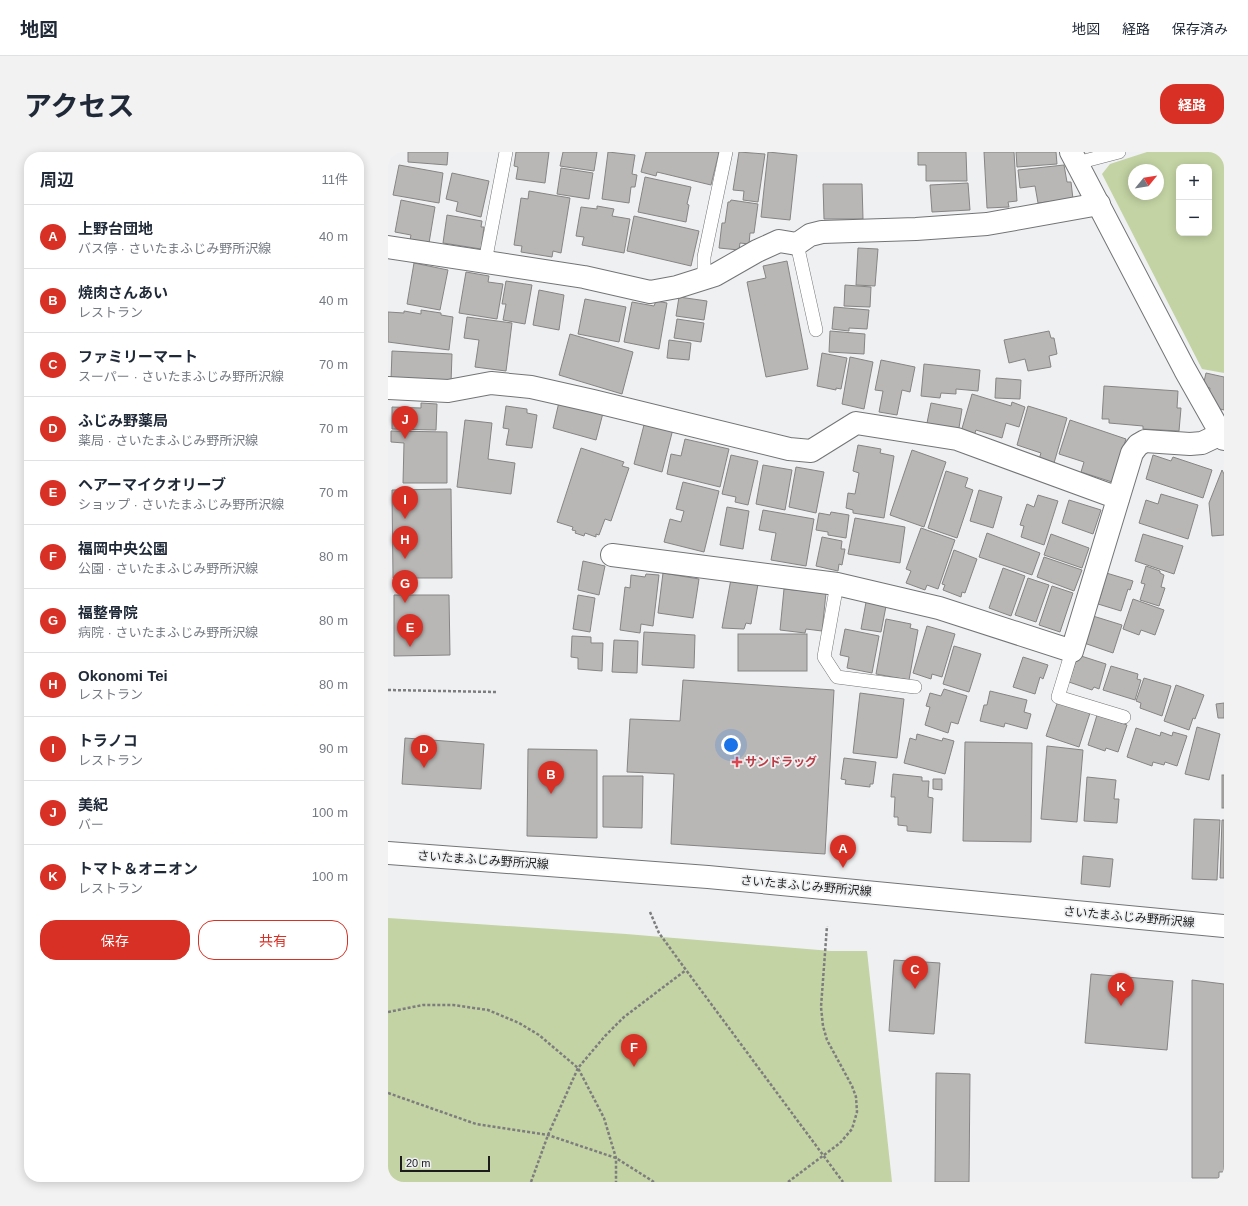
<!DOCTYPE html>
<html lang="ja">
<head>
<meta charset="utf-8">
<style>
	body { margin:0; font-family:Helvetica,"Noto Sans JP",sans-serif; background:#f2f2f3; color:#1f2937 }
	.controls { position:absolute; right:12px; top:12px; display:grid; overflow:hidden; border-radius:8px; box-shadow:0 2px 10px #0003 }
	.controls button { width:36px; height:36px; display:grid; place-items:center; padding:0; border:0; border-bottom:1px solid #e0e1e3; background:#fff; color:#1f2937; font:20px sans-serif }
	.compass { position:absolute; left:740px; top:12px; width:36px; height:36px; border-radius:50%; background:#fff; box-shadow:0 2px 10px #0003; rotate:60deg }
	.scale { position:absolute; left:12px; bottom:10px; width:90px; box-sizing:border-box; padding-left:4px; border:2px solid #1c1c1d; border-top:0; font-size:11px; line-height:14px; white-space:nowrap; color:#1c1c1d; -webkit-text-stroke:3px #eff0f2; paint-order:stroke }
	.you { position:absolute; left:343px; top:593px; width:14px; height:14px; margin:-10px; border:3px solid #fff; border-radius:50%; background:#1a73e8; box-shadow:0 0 0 6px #1a73e833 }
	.badge { display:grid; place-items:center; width:26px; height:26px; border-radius:50%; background:#d93025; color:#fff; font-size:13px; font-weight:700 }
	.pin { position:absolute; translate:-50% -33px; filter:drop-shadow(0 1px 2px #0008) }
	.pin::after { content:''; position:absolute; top:21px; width:14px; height:12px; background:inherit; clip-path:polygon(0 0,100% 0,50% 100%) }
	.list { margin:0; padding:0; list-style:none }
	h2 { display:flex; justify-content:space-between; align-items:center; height:52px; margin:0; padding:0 16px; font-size:17px }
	h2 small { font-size:13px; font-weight:400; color:#747a83 }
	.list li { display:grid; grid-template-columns:26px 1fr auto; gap:12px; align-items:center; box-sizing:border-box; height:64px; padding:0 16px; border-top:1px solid #e0e1e3 }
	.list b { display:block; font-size:15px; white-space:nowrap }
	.list p { margin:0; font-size:13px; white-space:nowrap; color:#747a83 }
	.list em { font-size:13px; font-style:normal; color:#747a83 }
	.actions { display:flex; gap:8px; padding:12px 16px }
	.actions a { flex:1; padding:9px 0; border:1px solid #d93025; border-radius:16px; text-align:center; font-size:14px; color:#d93025 }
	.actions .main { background:#d93025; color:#fff }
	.map { position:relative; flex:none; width:836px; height:1030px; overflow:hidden; border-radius:16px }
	header { display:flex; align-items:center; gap:24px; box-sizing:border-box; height:56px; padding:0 20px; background:#fff; border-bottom:1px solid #e0e1e3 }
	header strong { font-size:19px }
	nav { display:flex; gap:22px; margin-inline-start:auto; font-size:14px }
	.intro { display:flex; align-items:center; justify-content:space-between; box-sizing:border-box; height:96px; padding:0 24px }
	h1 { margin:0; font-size:28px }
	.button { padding:10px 18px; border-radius:16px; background:#d93025; color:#fff; font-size:14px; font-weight:700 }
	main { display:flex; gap:24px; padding:0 24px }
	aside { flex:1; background:#fff; border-radius:16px; box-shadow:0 2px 10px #0003 }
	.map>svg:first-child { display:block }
</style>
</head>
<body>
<header>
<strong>地図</strong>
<nav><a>地図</a><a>経路</a><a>保存済み</a></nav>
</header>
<div class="intro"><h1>アクセス</h1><a class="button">経路</a></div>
<main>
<aside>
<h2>周辺<small>11件</small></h2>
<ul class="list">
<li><span class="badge">A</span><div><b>上野台団地</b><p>バス停 · さいたまふじみ野所沢線</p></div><em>40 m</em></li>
<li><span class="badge">B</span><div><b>焼肉さんあい</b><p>レストラン</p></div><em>40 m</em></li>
<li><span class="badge">C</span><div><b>ファミリーマート</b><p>スーパー · さいたまふじみ野所沢線</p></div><em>70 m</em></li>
<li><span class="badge">D</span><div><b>ふじみ野薬局</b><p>薬局 · さいたまふじみ野所沢線</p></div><em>70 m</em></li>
<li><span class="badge">E</span><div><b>ヘアーマイクオリーブ</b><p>ショップ · さいたまふじみ野所沢線</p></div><em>70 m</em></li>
<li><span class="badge">F</span><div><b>福岡中央公園</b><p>公園 · さいたまふじみ野所沢線</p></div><em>80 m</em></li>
<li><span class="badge">G</span><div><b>福整骨院</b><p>病院 · さいたまふじみ野所沢線</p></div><em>80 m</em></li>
<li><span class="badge">H</span><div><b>Okonomi Tei</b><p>レストラン</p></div><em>80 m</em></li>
<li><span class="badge">I</span><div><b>トラノコ</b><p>レストラン</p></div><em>90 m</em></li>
<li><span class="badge">J</span><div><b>美紀</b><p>バー</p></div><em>100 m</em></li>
<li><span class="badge">K</span><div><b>トマト＆オニオン</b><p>レストラン</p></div><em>100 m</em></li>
</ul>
<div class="actions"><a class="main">保存</a><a>共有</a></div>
</aside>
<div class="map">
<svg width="836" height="1030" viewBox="0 0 836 1030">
	<rect width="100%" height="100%" fill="#eff0f2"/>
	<g fill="#c3d3a3" fill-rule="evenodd">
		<path d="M759,0H836V221L814,217L714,22L722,12ZM791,15H821V81H791ZM746,18H770V42H746Z"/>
		<path d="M0,766L238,782L443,799H479L504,1030H0Z"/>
	</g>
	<g fill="#b9b7b6" stroke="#868583">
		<path d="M20,0H60L59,13L20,10Z"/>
		<path d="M128,0H161L157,31L128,27L130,15L126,14Z"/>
		<path d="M175,0H209L206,19L172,14Z"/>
		<path d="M220,0L247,3L244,22L249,23L247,35H243L241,51L214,47Z"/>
		<path d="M258,0H331L323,33L269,20L268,24L253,20Z"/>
		<path d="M351,0L377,2L370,50L355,48L356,39L345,38Z"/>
		<path d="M380,0L409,3L402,68L373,65Z"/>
		<path d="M530,0H578L579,29H538V13H530Z"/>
		<path d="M596,0H626L629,49L620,50L621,55L599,56Z"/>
		<path d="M628,0H668L669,12L629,15Z"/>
		<path d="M11,13L55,21L51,51L5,43Z"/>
		<path d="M676,13L679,30H683L685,47L650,51L647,34L632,36L630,18Z"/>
		<path d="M173,16L205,21L201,47L169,42Z"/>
		<path d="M64,21L101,29L93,65L68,59L70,50L58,47Z"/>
		<path d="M257,25L303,35L299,52L301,53L298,70L250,60Z"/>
		<path d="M580,31L582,58L544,60L542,33Z"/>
		<path d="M435,32H474L475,67H436Z"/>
		<path d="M141,39L182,46L173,101L165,99L164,105L133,100L134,94L126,93L133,46L140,47Z"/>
		<path d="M13,48L47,55L41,91L22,88L23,83L7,80Z"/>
		<path d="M343,48L370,52L366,81H362L361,92L352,91L351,98L331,96L334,71H337L340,50H342Z"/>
		<path d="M209,54L226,57L224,64L242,67L236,101L194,93L196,85L188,84L193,55L209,57Z"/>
		<path d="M59,63L94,69L93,75H96L93,97L55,91Z"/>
		<path d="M246,64L311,79L303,114L239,99Z"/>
		<path d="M470,96L490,97L487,134L468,133Z"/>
		<path d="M399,109L420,217L378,225L359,130L378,126L375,114Z"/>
		<path d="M26,111L60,118L52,158L19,152Z"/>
		<path d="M78,120L101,124L100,130L115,132L109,167L71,161Z"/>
		<path d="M118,129L144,133L137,172L115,168L118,152H114Z"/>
		<path d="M457,133L483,135L482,155L456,154Z"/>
		<path d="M151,138L176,143L171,178L145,173Z"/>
		<path d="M291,145L319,149L316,168L288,164Z"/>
		<path d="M197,147L238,155L231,190L190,182Z"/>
		<path d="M268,149L279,151L271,197L236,190L244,150L266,154Z"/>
		<path d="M446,155L481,158L479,177L461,176V179L444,177Z"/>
		<path d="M33,158L53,161V163L65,165L61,198L0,190V160L16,161V159L33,162Z"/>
		<path d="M79,165L124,171L118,219L87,215L91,188L76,186Z"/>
		<path d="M289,167L316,171L313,190L286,186Z"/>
		<path d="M442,179L477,182L476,202L441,200Z"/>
		<path d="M661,179L663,186H666L669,202L661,204L663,215L640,219L637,207L621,211L616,188Z"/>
		<path d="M182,182L245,200L234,242L171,223Z"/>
		<path d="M281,188L303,191L301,208L279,206Z"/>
		<path d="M4,199L64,202L63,231L3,228Z"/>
		<path d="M434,201L459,206L453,237L448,236V238L429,234Z"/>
		<path d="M462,205L485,210L476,257L454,252Z"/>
		<path d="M493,208L527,215L522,240L514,238L509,263L491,260L495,239L487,238Z"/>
		<path d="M536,212L592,218L590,239L568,237V242L553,241L552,246L533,244Z"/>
		<path d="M818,221L836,225V258L828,256L821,243L822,236L815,234Z"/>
		<path d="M608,226L633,228L632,247L607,246Z"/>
		<path d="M716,234L790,239L789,256H793L791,279L755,277V274L721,271V267H714Z"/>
		<path d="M584,242L623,254L624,250L637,255L631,275L618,271L614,286L588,278L586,284L573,280Z"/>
		<path d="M171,250L215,261L208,288L165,276Z"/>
		<path d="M33,251L49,252L48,278L4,277V255L33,256Z"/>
		<path d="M543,251L574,257L570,282L538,276Z"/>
		<path d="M118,254L139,257V261L149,263L144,296L118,293L121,277L115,276Z"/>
		<path d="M640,254L679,266L666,311L651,307L653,301L629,293Z"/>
		<path d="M77,268L104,271L100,307L127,311L123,342L69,335Z"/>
		<path d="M682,268L738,287L724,330L693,320L696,310L671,302Z"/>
		<path d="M257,269L285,277L274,320L246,312Z"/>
		<path d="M3,279L59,280V331H15L16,291L3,290Z"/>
		<path d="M297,287L341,297L332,335L279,322L283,302L293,304Z"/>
		<path d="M470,293L493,297L492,301L506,304L496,366L465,361V358L458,356L460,341L467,342L471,321L465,319Z"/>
		<path d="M193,296L236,310L234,314L241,316L223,369L217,367L211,383L208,382V385L197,381L196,384L187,381L188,379L184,378L185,375L169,370Z"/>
		<path d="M524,298L558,310L536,375L502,363Z"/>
		<path d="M343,303L370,309L360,353L347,350L348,345L334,342Z"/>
		<path d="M765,303L783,309L785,305L824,318L815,346L758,327Z"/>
		<path d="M375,313L404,318L397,358L368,352Z"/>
		<path d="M408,315L436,320L428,361L401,355Z"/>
		<path d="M834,318L836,322V383L824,384L821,351Z"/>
		<path d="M558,319L580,326L577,335L585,338L569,386L540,376Z"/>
		<path d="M295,330L331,339L316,400L276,390L282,367L293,370L296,359L288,357Z"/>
		<path d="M63,337L64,426H5L4,338Z"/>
		<path d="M591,338L614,345L605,376L582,369Z"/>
		<path d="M773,342L810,353L800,387L751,371L758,348L770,352Z"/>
		<path d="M650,343L670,349L656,393L633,385L636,374L632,373L639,352L646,355Z"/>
		<path d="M681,348L713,358L705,382L674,371Z"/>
		<path d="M339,355L361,359L355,397L332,393Z"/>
		<path d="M375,358L426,367L418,414L383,408L388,381L371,378Z"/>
		<path d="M443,360L461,363L458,386L440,383V380L428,378L431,361L442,363Z"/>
		<path d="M467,366L517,375L512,411L460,402Z"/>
		<path d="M533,376L567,388L550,437L539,433L537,438L518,431L523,419L518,417Z"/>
		<path d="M599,381L652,401L644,423L591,405Z"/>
		<path d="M663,382L701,396L694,416L656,403Z"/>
		<path d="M755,382L795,394L786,422L747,409Z"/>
		<path d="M434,385L454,389L453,397H457L454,413L451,412L450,419L428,414Z"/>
		<path d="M566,398L589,407L577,441L574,440L573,445L555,438L557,433L554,432Z"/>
		<path d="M656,405L694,418L686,439L649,425Z"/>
		<path d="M195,409L217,414L211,443L190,438Z"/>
		<path d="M758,414L772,419V421L776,423L773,435L777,436L771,454L752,448L757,432L753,431Z"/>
		<path d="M615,416L637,424L623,464L601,456Z"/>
		<path d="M715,420L745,429L742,438L740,437L733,459L710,452L715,436L710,434Z"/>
		<path d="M275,421L311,427L305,466L270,461Z"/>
		<path d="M258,422L271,423L265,474L253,472L252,481L232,478L237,435L242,436L243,423L257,425Z"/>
		<path d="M640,426L661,433L648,470L627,463Z"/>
		<path d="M343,427L370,432L363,472L358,471L356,477L334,476Z"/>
		<path d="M664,434L685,441L672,480L651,473Z"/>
		<path d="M396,437L438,441L434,479L418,477L417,481L392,478Z"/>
		<path d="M6,443H61L62,503L6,504Z"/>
		<path d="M190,443L207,446L202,480L185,477Z"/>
		<path d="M479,445L499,449L493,480L473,477Z"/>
		<path d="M745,447L776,458L767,483L753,478L751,483L735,477Z"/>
		<path d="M705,464L734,473L725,501L696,491Z"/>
		<path d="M498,467L523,472L522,476L530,478L521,528L488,522Z"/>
		<path d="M539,474L567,482L554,525L544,522L543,527L525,521Z"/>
		<path d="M457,477L491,484L484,521L459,516L461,505L452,503Z"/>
		<path d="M256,480L307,483L306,516L254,513Z"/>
		<rect x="350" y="482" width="69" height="37"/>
		<path d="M184,484L203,485V491H215L214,519L190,517V506L183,505Z"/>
		<path d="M226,488L250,489L249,521L224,520Z"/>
		<path d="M566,494L593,502L581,540L555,532Z"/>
		<path d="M690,503L718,512L711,537L706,535L704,538L681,530Z"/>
		<path d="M635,505L660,513L655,527L652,525L647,542L625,535Z"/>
		<path d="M723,514L750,522L749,527L753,528L747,548L715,538Z"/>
		<path d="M756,526L783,534L774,564L752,556L753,551L748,549Z"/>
		<path d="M295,528L446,538L437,702L283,692L286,622L239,620L242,567L292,569Z"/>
		<path d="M788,533L816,543L807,567L805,566L801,578L776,569Z"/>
		<path d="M556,537L579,544L570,572L563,570L560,581L537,573L542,555L538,554L542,541L553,544Z"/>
		<path d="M602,539L639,548L636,560L643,562L639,577L617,571L616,575L592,569L596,553H599Z"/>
		<path d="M472,541L516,547L509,606L465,601Z"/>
		<path d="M670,549L702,561L691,595L658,584Z"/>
		<path d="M836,551V566H830L828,552Z"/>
		<path d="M709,563L739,573L730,600L718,596L717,599L700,593Z"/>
		<path d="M809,575L832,582L821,628L797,622Z"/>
		<path d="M748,576L772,584L773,580L784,584L785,580L799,584L789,614L777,610L776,613L765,610L764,614L739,605Z"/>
		<path d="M529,582L554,589L555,586L566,589L557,622L516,611L522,586L528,588Z"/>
		<path d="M17,586L96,592L93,637L14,632Z"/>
		<path d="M577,590L644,591L643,690L575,689Z"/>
		<path d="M659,594L695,598L689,670L653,667Z"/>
		<path d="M140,597L209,598V686L139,684Z"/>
		<path d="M456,606L488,610L485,632H482V635L457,632L458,628L453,627Z"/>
		<path d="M505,622L534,625V629H541L540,645L545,646L543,681L519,679V674L510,673V665H506L507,645H503Z"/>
		<rect x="834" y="623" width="2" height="33"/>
		<path d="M215,624H255L254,676L215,675Z"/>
		<path d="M699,625L728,628L726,647H731L729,671L696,669Z"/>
		<path d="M545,627H554V638L545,637Z"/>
		<path d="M806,667L832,668L829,728L804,727Z"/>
		<path d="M834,668H836V726H832Z"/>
		<path d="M695,704L725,707L722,735L693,732Z"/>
		<path d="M506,808L552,811L546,882L501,879Z"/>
		<path d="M703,822L785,829L779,898L697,891Z"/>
		<path d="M804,828L836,832V1020H831V1026H804Z"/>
		<path d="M548,921L582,922L581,1030H547Z"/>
	</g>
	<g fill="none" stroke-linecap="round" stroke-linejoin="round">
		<defs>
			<g id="service">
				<path d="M689,11L731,0"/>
				<path d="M409,92L428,178"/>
				<path d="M97,110L118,0"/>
				<path d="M316,126V105L338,0"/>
				<path d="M449,432L436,505L449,525L527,535"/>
				<path d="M684,499L670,545L736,565"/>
			</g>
			<g id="minor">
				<path d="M683,0L797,218L836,287"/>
				<path d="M0,95L196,125L262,140L289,135L327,123L369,99L391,89L409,92L422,83L434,80L528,77L599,72L711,52"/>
				<path d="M0,236L60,239L103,231L143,235L205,249L401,297L423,299L468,271L569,287L730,346"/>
				<path d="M224,403L449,432L551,456L684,499L744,301L750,293L757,289L802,292L814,291L833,282"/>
			</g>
			<path id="primary" d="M0,701L320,725L836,774"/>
		</defs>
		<use href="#service" stroke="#737476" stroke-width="14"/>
		<use href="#minor" stroke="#737476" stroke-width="24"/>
		<use href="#primary" stroke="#737476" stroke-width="24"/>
		<g stroke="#7d7d7f" stroke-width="2.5" stroke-dasharray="3 2" stroke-linecap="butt">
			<path d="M0,538L108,540"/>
			<path d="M262,760L271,781L298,818L455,1030"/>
			<path d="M0,860L35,853H65L100,858L131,871L151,883L190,916L216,966L228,1006V1030"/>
			<path d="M0,941L88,972L160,983L228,1006L266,1030"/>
			<path d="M143,1030L160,983L190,916L217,884L236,865L298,818"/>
			<path d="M400,1030L452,991L464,977L469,960L468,945L464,934L439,888L435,874L433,855L439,774"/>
		</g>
		<use href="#service" stroke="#fff" stroke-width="13"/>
		<use href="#minor" stroke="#fff" stroke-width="22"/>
		<use href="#primary" stroke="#fff" stroke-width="22"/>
	</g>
	<path fill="#e0444e" stroke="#eff0f2" stroke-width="1.5" d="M347 604h4v4h4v4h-4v4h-4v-4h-4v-4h4z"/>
	<g text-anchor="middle" stroke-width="3.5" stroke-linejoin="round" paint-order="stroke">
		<g font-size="12" font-weight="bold" fill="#be3a42" stroke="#eff0f2" text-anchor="start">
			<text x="357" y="614">サンドラッグ</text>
		</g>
		<g font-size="12" fill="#1c1c1d" stroke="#eff0f2">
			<text transform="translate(95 708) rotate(4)" y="4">さいたまふじみ野所沢線</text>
			<text transform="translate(418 734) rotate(5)" y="4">さいたまふじみ野所沢線</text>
			<text transform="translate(741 765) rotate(5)" y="4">さいたまふじみ野所沢線</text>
		</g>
	</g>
</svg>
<div class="controls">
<button>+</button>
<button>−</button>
</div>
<svg class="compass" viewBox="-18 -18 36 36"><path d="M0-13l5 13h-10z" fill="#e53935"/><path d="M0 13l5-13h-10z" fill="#747a83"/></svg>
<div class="scale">20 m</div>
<div class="you"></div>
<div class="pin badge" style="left:455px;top:716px">A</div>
<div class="pin badge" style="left:163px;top:642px">B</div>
<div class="pin badge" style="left:527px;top:837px">C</div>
<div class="pin badge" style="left:36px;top:616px">D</div>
<div class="pin badge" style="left:22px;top:495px">E</div>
<div class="pin badge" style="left:246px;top:915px">F</div>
<div class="pin badge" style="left:17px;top:451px">G</div>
<div class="pin badge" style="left:17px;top:407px">H</div>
<div class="pin badge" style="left:17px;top:367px">I</div>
<div class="pin badge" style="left:17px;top:287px">J</div>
<div class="pin badge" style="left:733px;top:854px">K</div>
</div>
</main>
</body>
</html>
